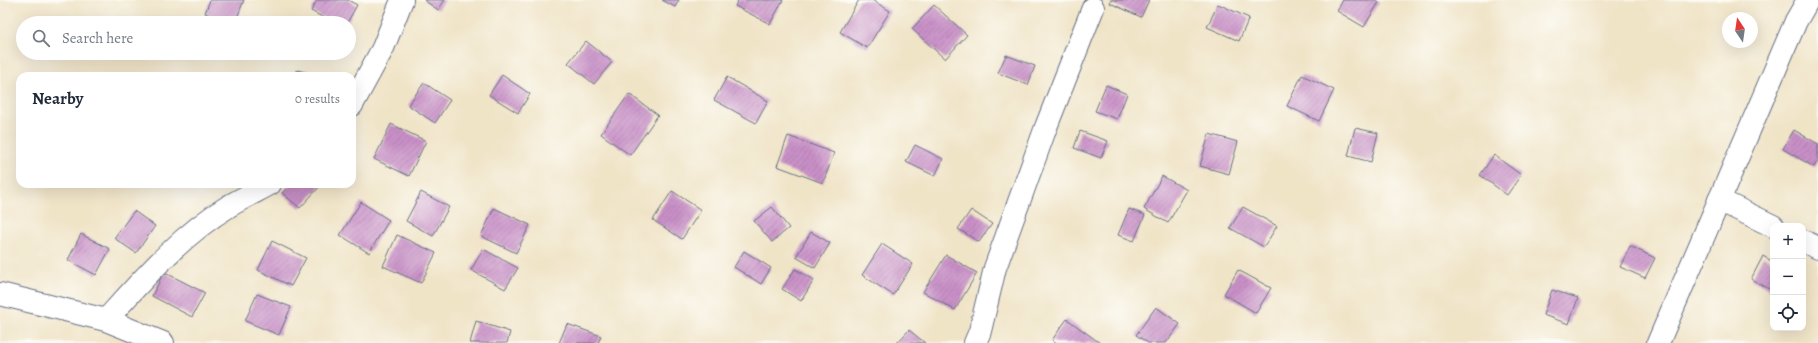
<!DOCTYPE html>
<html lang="en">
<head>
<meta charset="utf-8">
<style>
	body { margin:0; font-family:Alegreya,serif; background:#f6f6f7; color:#1f2937 }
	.controls { position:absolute; right:12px; bottom:12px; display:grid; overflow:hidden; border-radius:8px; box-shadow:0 4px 16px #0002 }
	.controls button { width:36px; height:36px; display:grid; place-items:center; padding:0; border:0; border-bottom:1px solid #e0e1e3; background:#fff; color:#1f2937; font:20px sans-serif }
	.compass { position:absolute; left:1722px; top:12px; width:36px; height:36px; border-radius:50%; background:#fff; box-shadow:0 4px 16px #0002; rotate:347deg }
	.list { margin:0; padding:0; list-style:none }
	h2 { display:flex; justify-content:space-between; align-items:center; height:52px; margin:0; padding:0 16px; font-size:17px }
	h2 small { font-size:13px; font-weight:400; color:#747a83 }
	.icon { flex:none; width:22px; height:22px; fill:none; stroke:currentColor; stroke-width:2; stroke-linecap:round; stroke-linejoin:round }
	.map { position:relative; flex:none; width:1818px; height:343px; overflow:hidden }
	.search { position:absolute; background:#fff; box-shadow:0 4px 16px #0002; left:16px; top:16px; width:340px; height:44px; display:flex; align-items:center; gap:10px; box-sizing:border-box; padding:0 14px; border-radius:22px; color:#747a83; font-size:15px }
	.panel { position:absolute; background:#fff; box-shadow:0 4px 16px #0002; left:16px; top:72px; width:340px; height:116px; border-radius:12px }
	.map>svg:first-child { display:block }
</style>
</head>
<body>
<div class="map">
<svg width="1818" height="343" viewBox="0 0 1818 343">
	<defs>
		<pattern id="building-hatch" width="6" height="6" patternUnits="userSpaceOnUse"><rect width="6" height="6" fill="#c990c7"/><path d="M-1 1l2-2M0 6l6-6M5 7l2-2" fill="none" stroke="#a276a5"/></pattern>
	</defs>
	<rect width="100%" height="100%" fill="#fdfcf7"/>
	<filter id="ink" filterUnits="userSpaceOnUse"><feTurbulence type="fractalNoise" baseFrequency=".025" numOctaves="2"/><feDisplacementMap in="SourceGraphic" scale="8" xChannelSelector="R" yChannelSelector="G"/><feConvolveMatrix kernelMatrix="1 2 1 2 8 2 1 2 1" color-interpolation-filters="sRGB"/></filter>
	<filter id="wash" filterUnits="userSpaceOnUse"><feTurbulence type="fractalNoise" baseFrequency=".012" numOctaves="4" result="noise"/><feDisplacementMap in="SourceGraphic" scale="16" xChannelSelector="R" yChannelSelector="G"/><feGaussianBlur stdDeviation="0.9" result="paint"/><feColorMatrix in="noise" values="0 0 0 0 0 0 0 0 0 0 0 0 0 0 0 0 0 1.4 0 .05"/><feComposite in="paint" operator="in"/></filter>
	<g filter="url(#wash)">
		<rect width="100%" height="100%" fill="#f0e4c7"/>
		<g id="blocks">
			<g fill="url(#building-hatch)">
				<path d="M210,0H244L235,23H229L205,13Z"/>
				<path d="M317,0H348L357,5L347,23H334L311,11Z"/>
				<path d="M424,0H445L438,10Z"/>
				<path d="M662,0H679L675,7Z"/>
				<path d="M738,0H783L770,24L735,6Z"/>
				<path d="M859,0H872L890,11L867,48L840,32Z"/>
				<path d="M1111,0H1149L1141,17L1110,3Z"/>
				<path d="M1343,0H1377L1379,2L1364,27L1337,11Z"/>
				<path d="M1218,4L1249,18L1239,41L1207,27Z"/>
				<path d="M934,5L967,35L945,59L912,29Z"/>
				<path d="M586,41L612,62L594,84L568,63Z"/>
				<path d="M1006,55L1035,66L1028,85L998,73Z"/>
				<path d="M297,70L318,75V76H296Z"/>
				<path d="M502,75L530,94L518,113L489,95Z"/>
				<path d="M1302,75L1334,90L1319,121L1287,106Z"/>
				<path d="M727,77L768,101L756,123L714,100Z"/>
				<path d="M424,83L450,100L435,123L408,105Z"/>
				<path d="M1106,85L1127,94L1117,119L1095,111Z"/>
				<path d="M629,94L658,115L630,155L601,134Z"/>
				<path d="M391,124L426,141L409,176L374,159Z"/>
				<path d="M1355,128L1378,133L1371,162L1348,156Z"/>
				<path d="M1794,130L1818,144V160L1814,167L1783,149Z"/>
				<path d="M1080,131L1108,141L1101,158L1074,148Z"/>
				<path d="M1209,134L1238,142L1229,174L1200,166Z"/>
				<path d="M788,136L834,153L823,183L777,166Z"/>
				<path d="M915,145L943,159L935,176L906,162Z"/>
				<path d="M1494,155L1521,175L1507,195L1480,175Z"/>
				<path d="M1162,176L1187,190L1168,223L1144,209Z"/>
				<path d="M291,184H322L300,208L282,193Z"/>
				<path d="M672,191L701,210L682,239L653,220Z"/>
				<path d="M421,192L449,207L433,236L406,221Z"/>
				<path d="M361,202L389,220L369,253L340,235Z"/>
				<path d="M772,207L789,228L772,242L754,221Z"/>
				<path d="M1243,207L1277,226L1264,247L1230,228Z"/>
				<path d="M494,208L530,225L516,253L481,236Z"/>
				<path d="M1129,209L1145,215L1134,241L1118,235Z"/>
				<path d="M971,210L992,224L979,242L958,229Z"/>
				<path d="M134,211L155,226L136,253L114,238Z"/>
				<path d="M811,232L830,243L815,268L796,257Z"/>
				<path d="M81,234L110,249L96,275L68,260Z"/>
				<path d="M397,235L436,253L421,283L383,266Z"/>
				<path d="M272,241L306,258L291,286L258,270Z"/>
				<path d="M882,244L913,264L893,295L862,275Z"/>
				<path d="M1630,246L1655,258L1645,278L1620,267Z"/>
				<path d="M483,249L518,268L505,289L471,270Z"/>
				<path d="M744,251L771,268L761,284L734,267Z"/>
				<path d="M946,255L977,273L955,310L923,292Z"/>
				<path d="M1763,256L1773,262V291L1751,279Z"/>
				<path d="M795,269L814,280L801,301L782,289Z"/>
				<path d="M1238,270L1271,288L1256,313L1224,294Z"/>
				<path d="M164,272L205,293L192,317L152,296Z"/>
				<path d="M1552,290L1578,298L1569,324L1543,315Z"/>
				<path d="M257,294L291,307L279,335L245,321Z"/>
				<path d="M1156,307L1180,324L1166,343H1148L1136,335Z"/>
				<path d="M1067,319L1100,343H1055L1052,340Z"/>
				<path d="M476,321L510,332L507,343H470Z"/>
				<path d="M567,324L601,336L598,343H559Z"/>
				<path d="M909,330L925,343H897Z"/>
			</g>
		</g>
	</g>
	<g filter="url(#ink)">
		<use href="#blocks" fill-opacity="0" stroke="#666e83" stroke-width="1"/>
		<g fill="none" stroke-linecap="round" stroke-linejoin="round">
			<defs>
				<g id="street">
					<path d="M352,105L383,48L402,0"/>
					<path d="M1719,200L1773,226"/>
					<path d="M1803,241L1818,248"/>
					<path d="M0,294L106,320L163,343"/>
					<path d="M106,320C143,279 181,235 229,206C243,198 257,191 270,184"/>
					<path d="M975,343L980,331L995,268L1046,127L1093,8"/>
					<path d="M1658,343L1796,21L1808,0"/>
				</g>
			</defs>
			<use href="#street" stroke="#666e83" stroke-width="24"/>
			<use href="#street" stroke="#fff" stroke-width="22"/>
		</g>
	</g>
</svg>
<div class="controls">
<button>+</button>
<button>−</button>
<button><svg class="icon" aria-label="locate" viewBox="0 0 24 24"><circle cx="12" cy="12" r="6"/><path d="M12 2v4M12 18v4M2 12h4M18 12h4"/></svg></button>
</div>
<svg class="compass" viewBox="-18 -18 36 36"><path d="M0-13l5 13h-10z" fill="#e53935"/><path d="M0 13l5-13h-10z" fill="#747a83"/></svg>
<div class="search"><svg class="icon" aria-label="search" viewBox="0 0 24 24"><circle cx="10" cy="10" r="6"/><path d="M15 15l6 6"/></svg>Search here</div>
<section class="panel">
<h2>Nearby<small>0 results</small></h2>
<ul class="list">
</ul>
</section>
</div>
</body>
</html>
